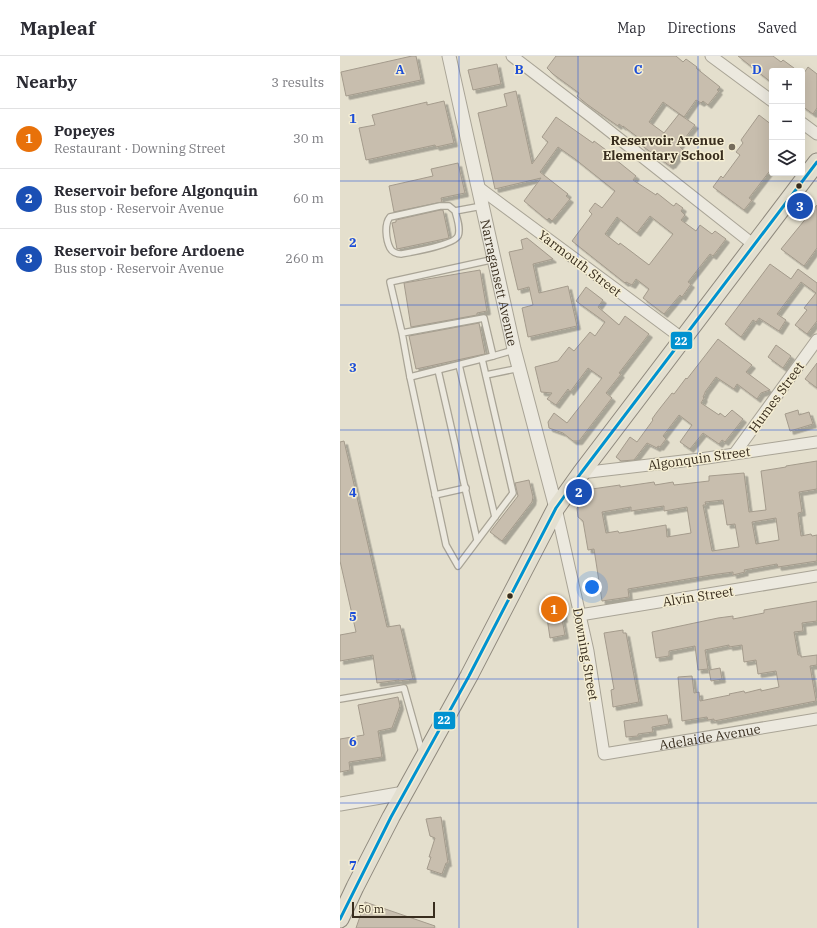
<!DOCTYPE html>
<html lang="en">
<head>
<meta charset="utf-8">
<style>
	body { margin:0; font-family:"IBM Plex Serif",serif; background:#f7f7f7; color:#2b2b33 }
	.controls { position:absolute; right:12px; top:12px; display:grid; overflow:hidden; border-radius:4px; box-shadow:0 4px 16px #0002 }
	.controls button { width:36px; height:36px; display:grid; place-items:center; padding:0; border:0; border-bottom:1px solid #e1e1e2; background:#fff; color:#2b2b33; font:20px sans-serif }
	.scale { position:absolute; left:12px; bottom:10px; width:83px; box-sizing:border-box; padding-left:4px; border:2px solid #382d1e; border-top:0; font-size:11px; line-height:14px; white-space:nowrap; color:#382d1e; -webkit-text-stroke:3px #f5eed3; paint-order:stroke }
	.you { position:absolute; left:252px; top:531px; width:14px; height:14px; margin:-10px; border:3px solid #fff; border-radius:50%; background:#1a73e8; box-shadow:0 0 0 6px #1a73e833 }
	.badge { display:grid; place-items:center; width:26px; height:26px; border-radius:50%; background:#746b5b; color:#fff; font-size:13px; font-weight:700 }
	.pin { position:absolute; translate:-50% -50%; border:2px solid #fff; box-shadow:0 1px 4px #0006 }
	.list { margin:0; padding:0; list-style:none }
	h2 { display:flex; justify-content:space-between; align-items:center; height:52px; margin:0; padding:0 16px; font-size:17px }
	h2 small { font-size:13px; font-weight:400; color:#7c7c81 }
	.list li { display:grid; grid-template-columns:26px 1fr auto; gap:12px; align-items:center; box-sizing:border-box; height:60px; padding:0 16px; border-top:1px solid #e1e1e2 }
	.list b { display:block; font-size:15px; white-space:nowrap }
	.list p { margin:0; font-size:13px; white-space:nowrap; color:#7c7c81 }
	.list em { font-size:13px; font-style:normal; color:#7c7c81 }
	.icon { flex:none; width:22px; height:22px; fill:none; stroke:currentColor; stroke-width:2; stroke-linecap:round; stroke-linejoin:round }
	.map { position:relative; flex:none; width:477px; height:872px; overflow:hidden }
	header { display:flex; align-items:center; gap:24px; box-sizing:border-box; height:56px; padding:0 20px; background:#fff; border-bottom:1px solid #e1e1e2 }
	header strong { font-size:19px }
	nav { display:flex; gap:22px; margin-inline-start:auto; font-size:14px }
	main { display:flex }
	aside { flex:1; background:#fff }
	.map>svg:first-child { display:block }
</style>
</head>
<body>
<header>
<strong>Mapleaf</strong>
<nav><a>Map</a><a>Directions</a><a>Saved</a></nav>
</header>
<main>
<aside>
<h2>Nearby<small>3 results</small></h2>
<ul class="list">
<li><span class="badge" style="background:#e8710a">1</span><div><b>Popeyes</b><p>Restaurant · Downing Street</p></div><em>30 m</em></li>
<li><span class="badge" style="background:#1a4fb4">2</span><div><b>Reservoir before Algonquin</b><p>Bus stop · Reservoir Avenue</p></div><em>60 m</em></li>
<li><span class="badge" style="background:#1a4fb4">3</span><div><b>Reservoir before Ardoene</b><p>Bus stop · Reservoir Avenue</p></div><em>260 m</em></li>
</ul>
</aside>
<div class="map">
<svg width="477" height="872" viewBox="0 0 477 872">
	<defs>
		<filter id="shadow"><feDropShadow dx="3.5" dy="3.5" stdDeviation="0" flood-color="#0004"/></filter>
	</defs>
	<rect width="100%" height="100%" fill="#e4dfcd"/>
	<g fill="#c8beae" stroke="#a49b8c" fill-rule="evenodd" filter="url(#shadow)">
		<path d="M72,0H76L81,24L6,40L1,16Z"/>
		<path d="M216,0H336L343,6L346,3L357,11L356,12L380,31L377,34L379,35L368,49L363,45L361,47L356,44L344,61L323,46L309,66L324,77L339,58L355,69L339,90L343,94L332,109L331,108L330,110L301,89L304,86L283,70V71L279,68L278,70L248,49L237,40L239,37L213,18L207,12Z"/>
		<path d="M398,0H433L441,6L443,4L458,15H432V27Z"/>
		<path d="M157,8L161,28L133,34L128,14Z"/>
		<path d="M468,11L477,18V52L473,58L462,50V20Z"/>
		<path d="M176,35L192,108L208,86L202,81L216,61L253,87L254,85L266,94L265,95L296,120L293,124L316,139L317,137L332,149L334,150L336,147L343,152L341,155L345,159L341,164L356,175L360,169L372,178L375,175L386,183L373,200L370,198L348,226L351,228L342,241L340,239L324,258L303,242L309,233L296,223L292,229L286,226L285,227L232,185L252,158L249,155L255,147L262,152L275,135L235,103L218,91L200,116L228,138L226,140L230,143L212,165L209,162L207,164L184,145L201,122L155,133L138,57L167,50L164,38ZM310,160L333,178L309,209L280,187L279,189L265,178L277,161L297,177Z"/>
		<path d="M104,45L114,87L96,91L95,89L26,104L19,72L35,69L32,59L87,46V49Z"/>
		<path d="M419,59L432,69V112L409,142L412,144L404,154L373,131L381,120L383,122L400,99L396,96L403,87L401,84Z"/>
		<path d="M118,107L125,137L101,142L102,146L54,156L49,130L93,120L91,113Z"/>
		<path d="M477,149V192L464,210L441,193Z"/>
		<path d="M100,154H103L109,182L57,193L52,167L56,166V164Z"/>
		<path d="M187,182L213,203L193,208L199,237L228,230L237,270L188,281L182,252L193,249L189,231L178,234L169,196L183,193L181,184Z"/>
		<path d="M430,208L451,223L458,213L477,227V265L467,278L455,269L467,254L464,252L476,237L461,226L437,258L446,264L439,275L419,262L416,266L413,264L401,281L385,268Z"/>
		<path d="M140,214L147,255L137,257V259L71,271L64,227Z"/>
		<path d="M246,231L263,244L258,251L279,269L285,260L309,278L279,317L281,318L266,337L272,342L239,385H233L223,377L209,372L208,366L214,357L227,367L262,322L248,312L230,336L228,333L216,349L207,343L212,337L201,336L195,311L218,305L229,291L234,295L250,276L255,280L265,266L236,245Z"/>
		<path d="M139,267L145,298L76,313L69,280Z"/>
		<path d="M378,283L412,309L406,316L430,334L421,337L417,343L397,328L394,333L376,321L365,336V337L363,341L364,342L361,347L379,359L380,357L385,361L392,354L403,363L385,386L382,384L379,388L363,377L350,393L340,386L352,369L339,359L323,380L326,383L320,391L318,390L317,392L307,387L294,404L281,405L276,401L290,381L297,386L313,364L312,363L317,356L332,337L334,338L346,322L347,323Z"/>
		<path d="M436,289L451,300L443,312L428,301Z"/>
		<path d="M477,307V332L465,323Z"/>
		<path d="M458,354L459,359L469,356L473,368L450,375L445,358Z"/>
		<path d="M4,385L47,571L60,569L73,623L59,625V624L37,627L33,599L0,605V579L16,576L0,505V386Z"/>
		<path d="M477,405V433L459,436L462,456L458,457L461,480L471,478L472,480L477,479V505L438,511L437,508L404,514L405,516L393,519V516L371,519L288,533L289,541L262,545L254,493L248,494L243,465L238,461L237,452L252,433L280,429V431L314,426L315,429L333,426L334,429L343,428L369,425V420L404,417L409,456L426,454L421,415L446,411V410ZM383,444L387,469L395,468L399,491L372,495L363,449H366L365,446ZM324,450V455L347,451L351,477L327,481L326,469L279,477L278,475L266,477L262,456L291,451V455ZM436,462L439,484L416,488L412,466Z"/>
		<path d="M189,424L193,441L192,446L162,485L150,476L178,440L175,427Z"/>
		<path d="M220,540L224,563H222L225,579L210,582L204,542Z"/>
		<path d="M477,545V565L462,567L463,575L454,576L458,599H461V601L477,599V609L470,610L476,645L374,665V663L368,664L367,661L342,665L338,621L352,620L354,637L359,636L360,645L390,639L389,638L404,635L405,637L421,633V635L439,631L436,615L418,618L416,604L404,606L402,589L389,591V589L365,594L368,613L358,614L355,590L329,595V600L316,602L312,576L378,562L393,560V563L424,557V554Z"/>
		<path d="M283,574V577H286L299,646L273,651L271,634L274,633L264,577Z"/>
		<path d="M380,612L382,623L371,625L369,614Z"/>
		<path d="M58,641L60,650L52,672L38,675L42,701L9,706L10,714L0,716V683L24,679L18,649Z"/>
		<path d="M327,659L329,668L312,671L313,676L298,678V680L286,681L284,665Z"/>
		<path d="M101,761L108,807H106L102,818L87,813L91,801H89L95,782L90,780L86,763Z"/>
		<path d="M25,846L95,870L94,872H16Z"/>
	</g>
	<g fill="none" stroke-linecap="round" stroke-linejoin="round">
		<defs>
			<g id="service">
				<path d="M115,155C117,162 121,173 118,180C114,189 72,196 61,198C57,198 52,196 50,192C46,184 44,168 50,161L100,150H109L115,155L142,150"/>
				<path d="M62,277L144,262L153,300L70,321L62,277L50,226L155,203"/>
				<path d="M153,300L174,294"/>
				<path d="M119,309L155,461"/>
				<path d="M98,314L137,484"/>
				<path d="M146,319L180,312"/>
				<path d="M70,321L106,489L118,510L173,437L142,303"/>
				<path d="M95,439L126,432"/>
				<path d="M0,643L64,632L82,696"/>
			</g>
			<g id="minor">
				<path d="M172,0L253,62L414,189"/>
				<path d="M371,0L432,45"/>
				<path d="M462,67L477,78"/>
				<path d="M138,131L343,283"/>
				<path d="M395,397L477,284"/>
				<path d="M241,417L360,403L477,386"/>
				<path id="s1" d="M216,452L248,595L264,698L477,663"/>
				<path d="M240,559L477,520"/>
			</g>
			<g id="tertiary">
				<path id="s2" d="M109,0L174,293L216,452"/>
				<path d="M0,748L64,737"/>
			</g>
			<path id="primary" d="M0,863L15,831L51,761L129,620L216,452L241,417L477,106"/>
		</defs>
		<use href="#service" stroke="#a9a496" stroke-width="8"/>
		<use href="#minor" stroke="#a9a496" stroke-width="13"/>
		<use href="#tertiary" stroke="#a9a496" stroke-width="15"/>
		<use href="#primary" stroke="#8f897d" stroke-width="19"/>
		<use href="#service" stroke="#ece9df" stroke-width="5.5"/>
		<use href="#minor" stroke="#ece9df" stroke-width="11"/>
		<use href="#tertiary" stroke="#ece9df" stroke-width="13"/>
		<use href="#primary" stroke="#e3dfd0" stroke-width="17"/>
		<defs>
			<path id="bus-1" d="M0,863L51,761L129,620L216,452L241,417L477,106"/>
		</defs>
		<use href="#bus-1" stroke="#f5eed3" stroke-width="6"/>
		<use href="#bus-1" stroke="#0092d0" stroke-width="3"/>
	</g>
	<path fill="none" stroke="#1d4ed8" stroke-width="1" stroke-opacity="0.55" d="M119,0V872M238,0V872M358,0V872M0,125H477M0,249H477M0,374H477M0,498H477M0,623H477M0,747H477"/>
	<circle fill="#746b5b" stroke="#f5eed3" stroke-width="1.5" cx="392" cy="91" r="4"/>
	<g fill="#382d1e" stroke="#f5eed3" stroke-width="1.5">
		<circle cx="459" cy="130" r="3.5"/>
		<circle cx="170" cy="540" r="3.5"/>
	</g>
	<g text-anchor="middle" stroke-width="3" stroke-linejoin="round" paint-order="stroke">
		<g font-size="13" font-weight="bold" fill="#382d1e" stroke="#f5eed3" text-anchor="end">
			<text x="384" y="89">Reservoir Avenue<tspan x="384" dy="15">Elementary School</tspan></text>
		</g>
		<g font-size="13" fill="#382d1e" stroke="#f5eed3">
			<text transform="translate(240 207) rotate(37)" y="5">Yarmouth Street</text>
			<text dy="5" stroke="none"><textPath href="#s2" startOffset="232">Narragansett Avenue</textPath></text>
			<text transform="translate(436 341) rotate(-54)" y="5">Humes Street</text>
			<text transform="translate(359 402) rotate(-8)" y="5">Algonquin Street</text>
			<text transform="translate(358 540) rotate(-9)" y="5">Alvin Street</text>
			<text transform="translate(246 598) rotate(80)" y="5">Downing Street</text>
			<text dy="5" stroke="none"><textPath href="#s1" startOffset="358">Adelaide Avenue</textPath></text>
		</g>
	</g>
	<g font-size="13" text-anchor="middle" font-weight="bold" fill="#1d4ed8" stroke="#f5eed3" stroke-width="3" stroke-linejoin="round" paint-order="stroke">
		<text x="60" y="18">A</text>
		<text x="179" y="18">B</text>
		<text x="298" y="18">C</text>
		<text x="417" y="18">D</text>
		<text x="13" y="67">1</text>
		<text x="13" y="191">2</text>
		<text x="13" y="316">3</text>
		<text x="13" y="441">4</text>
		<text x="13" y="565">5</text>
		<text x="13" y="690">6</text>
		<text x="13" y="814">7</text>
	</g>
	<g stroke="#f5eed3" stroke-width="1.5">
		<rect x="330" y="275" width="23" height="19" rx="4" fill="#0092d0"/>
		<rect x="93" y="655" width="23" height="19" rx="4" fill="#0092d0"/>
	</g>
	<g font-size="11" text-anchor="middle" font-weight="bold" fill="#fff">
		<text x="341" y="289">22</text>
		<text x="104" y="668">22</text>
	</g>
</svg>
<div class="controls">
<button>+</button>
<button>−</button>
<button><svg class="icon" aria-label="layers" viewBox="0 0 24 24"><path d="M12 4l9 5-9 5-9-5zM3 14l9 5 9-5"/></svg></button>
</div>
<div class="scale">50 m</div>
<div class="you"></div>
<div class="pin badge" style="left:214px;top:553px;background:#e8710a">1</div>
<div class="pin badge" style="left:239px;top:436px;background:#1a4fb4">2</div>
<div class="pin badge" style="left:460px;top:150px;background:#1a4fb4">3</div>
</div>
</main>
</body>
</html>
